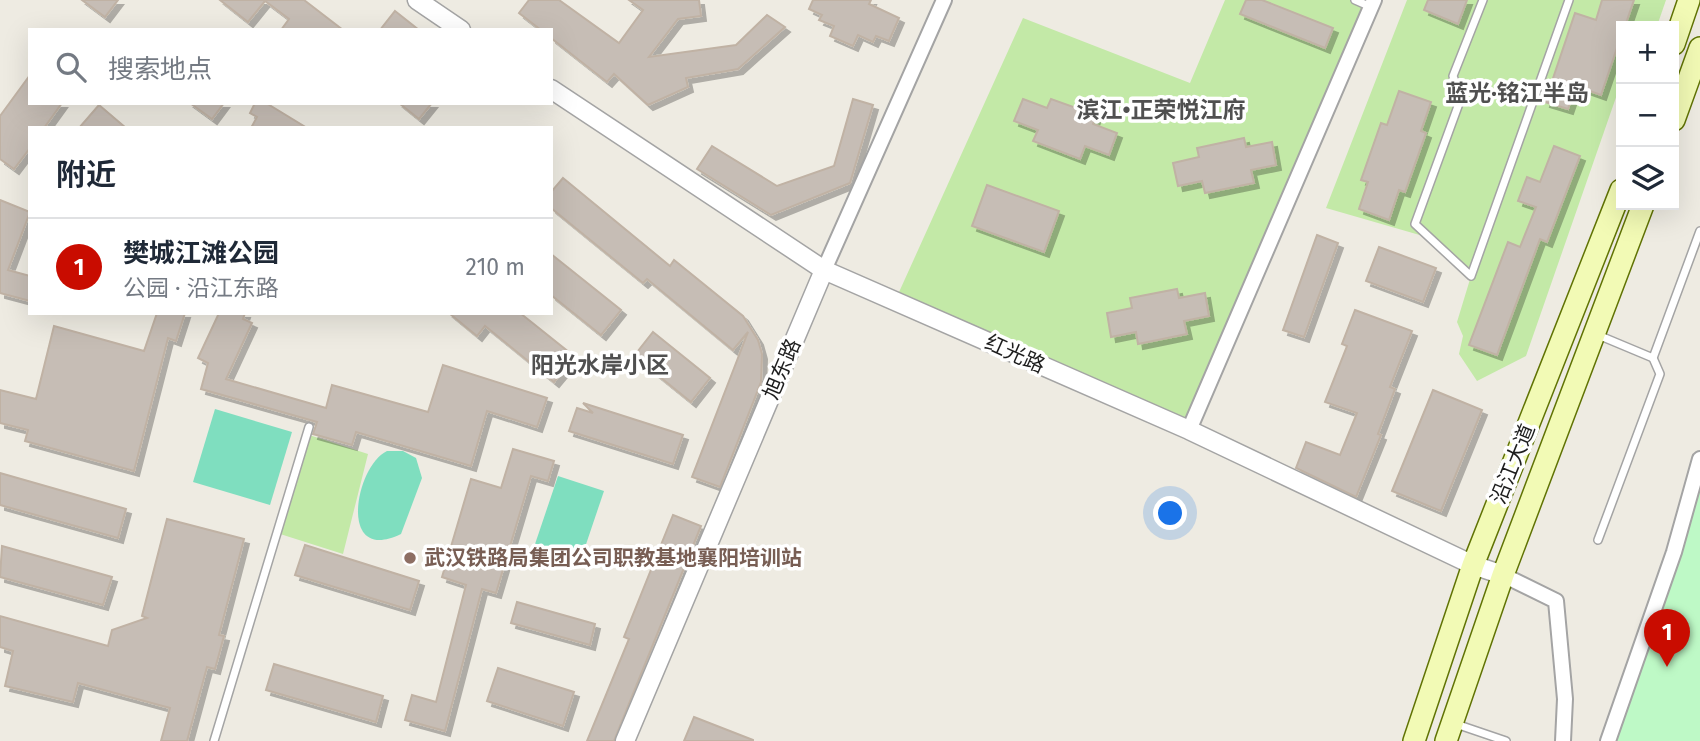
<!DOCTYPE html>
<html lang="zh">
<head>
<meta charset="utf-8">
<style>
	body { margin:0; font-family:"Fira Sans","Noto Sans SC",sans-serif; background:#f2f2f3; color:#1f2937 }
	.controls { position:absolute; right:21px; top:21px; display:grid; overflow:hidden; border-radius:0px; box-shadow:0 7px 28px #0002 }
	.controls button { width:63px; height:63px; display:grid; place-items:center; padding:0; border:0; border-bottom:2px solid #e0e1e3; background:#fff; color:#1f2937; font:35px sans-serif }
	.you { position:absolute; left:1171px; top:514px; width:24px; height:24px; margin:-18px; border:5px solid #fff; border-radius:50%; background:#1a73e8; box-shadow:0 0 0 10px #1a73e833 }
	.badge { display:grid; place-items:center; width:46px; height:46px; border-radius:50%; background:#c90c00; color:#fff; font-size:23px; font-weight:700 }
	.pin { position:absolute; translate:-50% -58px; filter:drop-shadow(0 2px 4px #0008) }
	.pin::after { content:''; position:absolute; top:37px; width:24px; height:21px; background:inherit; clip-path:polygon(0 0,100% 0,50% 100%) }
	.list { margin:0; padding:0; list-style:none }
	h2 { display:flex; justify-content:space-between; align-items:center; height:91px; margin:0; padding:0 28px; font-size:30px }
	h2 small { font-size:23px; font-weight:400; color:#747a83 }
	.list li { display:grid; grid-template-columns:46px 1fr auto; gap:21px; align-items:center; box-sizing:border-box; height:98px; padding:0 28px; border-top:2px solid #e0e1e3 }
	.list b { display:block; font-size:26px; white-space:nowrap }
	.list p { margin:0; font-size:23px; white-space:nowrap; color:#747a83 }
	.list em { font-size:23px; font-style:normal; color:#747a83 }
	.icon { flex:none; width:38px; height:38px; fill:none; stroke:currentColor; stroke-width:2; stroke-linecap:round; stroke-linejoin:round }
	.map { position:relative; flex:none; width:1700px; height:741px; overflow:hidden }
	.search { position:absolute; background:#fff; box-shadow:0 7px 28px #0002; left:28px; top:28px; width:525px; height:77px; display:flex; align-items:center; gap:18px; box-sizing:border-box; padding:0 24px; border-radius:0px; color:#747a83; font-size:26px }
	.panel { position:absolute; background:#fff; box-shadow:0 7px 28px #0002; left:28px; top:126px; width:525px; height:189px; border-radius:0px }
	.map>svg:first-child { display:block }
</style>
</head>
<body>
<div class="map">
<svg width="1700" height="741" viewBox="0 0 1700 741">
	<defs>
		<filter id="shadow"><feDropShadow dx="5" dy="5" stdDeviation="0" flood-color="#0004"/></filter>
	</defs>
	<rect width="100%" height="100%" fill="#eeebe2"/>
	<g fill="#c3e9a7">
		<path d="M1225,0H1374L1189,430L895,301L1023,18L1190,83Z"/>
		<path d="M1407,0H1666L1657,26H1621V83L1526,356L1477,381L1459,354L1463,336L1457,322L1471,276L1430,238L1326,208Z"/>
		<path d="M306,434L368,454L343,554L277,533Z"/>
	</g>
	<path fill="#bef9c6" d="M1700,459V741H1608Z"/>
	<g fill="#7fdebf">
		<path d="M215,409L292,432L270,505L193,482Z"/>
		<path d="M387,451H403L416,458L422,478L401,534C337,565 355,466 387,451Z"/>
		<path d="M558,476L604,491L578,568L532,553Z"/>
	</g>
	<g fill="#c6bdb5" stroke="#c0b2a4" stroke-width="2" filter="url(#shadow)">
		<path d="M82,0H118L105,17Z"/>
		<path d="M220,0H304L343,30H281L289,19L265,1L248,22Z"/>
		<path d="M529,0H559L619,43L643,10L629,0H699L701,16L678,19L649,57L736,45L767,15L785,27L738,69L686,78L688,87L648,105L614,74L607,82L551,38V30H541L519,13Z"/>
		<path d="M813,0H871L869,4L899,18L889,41L876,36L873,42L858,35L853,46L830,36L834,26L819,20L822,15L809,9Z"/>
		<path d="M1246,0H1262L1333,28L1325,48L1240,14Z"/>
		<path d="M1428,0H1467L1458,24L1424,10Z"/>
		<path d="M1602,0H1634L1625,26H1621V36L1601,95L1576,86L1568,109L1545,102L1575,13L1596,20Z"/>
		<path d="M395,11L419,30H380Z"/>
		<path d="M30,75V103H62L44,128H30V148L14,169L0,159V116Z"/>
		<path d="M1399,91L1431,102L1421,131L1426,133L1405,192L1399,190L1389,220L1359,209L1368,182L1361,180L1381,123L1387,125Z"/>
		<path d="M853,99L873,105L850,183L771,215L697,169L712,146L777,186L834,166Z"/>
		<path d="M1023,99L1047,108L1051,99L1096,115L1093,124L1117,133L1109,155L1085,146L1080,159L1033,141L1038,130L1014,121Z"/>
		<path d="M190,103H224L212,119Z"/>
		<path d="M255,103H266L307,128H251L257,117L250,113Z"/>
		<path d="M399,103H432L419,119Z"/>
		<path d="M99,105L126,128H79Z"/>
		<path d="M1244,138L1246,147L1272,142L1276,165L1251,170L1254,183L1205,193L1202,181L1178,186L1173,163L1199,157L1197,148Z"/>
		<path d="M1554,146L1580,156L1547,242L1540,239L1497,355L1469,345L1508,242L1520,247L1536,207L1518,201L1527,177L1540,182Z"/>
		<path d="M563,178L670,266L674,260L743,316L758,340L762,354L761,382L720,487L692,477L748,332L733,350L647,279L643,283L551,208V192Z"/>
		<path d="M987,185L1059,211L1044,252L972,226Z"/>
		<path d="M0,200L30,212L8,270L30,276V301L0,293Z"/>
		<path d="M1317,235L1338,243L1304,337L1283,330Z"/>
		<path d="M1379,247L1436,268L1423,302L1366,281Z"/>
		<path d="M551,254L621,310L601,335L551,295Z"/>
		<path d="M1177,289L1179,298L1205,293L1209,316L1184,321L1187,334L1138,344L1136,332L1111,337L1107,313L1132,308L1130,298Z"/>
		<path d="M1355,310L1412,331L1390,387L1395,389L1378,434L1381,435L1356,497L1296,468L1306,442L1340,455L1357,413L1325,402L1347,346L1342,344Z"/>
		<path d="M157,313H185L176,341L168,338L134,471L25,441L28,430L0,423V390L36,399L54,326L144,351Z"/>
		<path d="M219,313H245L243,319L252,323L226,379L326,408L332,385L428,412L443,365L547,398L537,427L487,411L471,466L356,432L352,445L313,434L317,422L201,389L208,363L198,358Z"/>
		<path d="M449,313H520L575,357L554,382L485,326L477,336Z"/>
		<path d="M653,332L710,378L691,402L634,356Z"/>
		<path d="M1433,390L1482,410L1441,511L1392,491Z"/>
		<path d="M583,403L683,435L673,464L569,431L577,408L593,413Z"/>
		<path d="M513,449L554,461L548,481L531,476L496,593L482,589L445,731L405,720L412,695L436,702L466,585L442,577L471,479L501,488Z"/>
		<path d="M0,473L126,509L118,538L0,505Z"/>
		<path d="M673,515L701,526L614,741H587L629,639L624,637Z"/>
		<path d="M167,519L244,539L219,635L224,636L215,669L207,667L187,741H161L170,708L78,683L73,702L5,686L13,651L0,647V616L108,646L112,630L147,618L142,616Z"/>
		<path d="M305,545L419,581L410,610L295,575Z"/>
		<path d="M2,546L112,577L103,605L0,577Z"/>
		<path d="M517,602L595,624L590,645L511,623Z"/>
		<path d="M274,664L383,696L376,722L266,690Z"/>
		<path d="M498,668L574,692L563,726L487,701Z"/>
		<path d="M694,717L753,740V741H684Z"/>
	</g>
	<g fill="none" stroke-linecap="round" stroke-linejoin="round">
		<defs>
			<g id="service">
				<path d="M1355,0L1371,7"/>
				<path d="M1483,0L1453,76L1461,98L1415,224L1471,276L1569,0"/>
				<path d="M1653,358L1700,231"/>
				<path d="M1598,540L1660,374L1653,358L1598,335"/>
				<path d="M1453,723L1506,741"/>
				<path d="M214,741L309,427"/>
			</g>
			<g id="minor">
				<path d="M824,270L944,0"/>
				<path d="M1189,430L1374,0"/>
				<path d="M1503,575L1556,601L1565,699L1563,741"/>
				<path d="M1608,741L1674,552L1700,459"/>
			</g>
			<g id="tertiary">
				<path d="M417,0L461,30"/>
				<path d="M551,89L824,270L1189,430L1473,565L1503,575"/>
				<path d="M625,741L824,270"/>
			</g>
			<g id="secondary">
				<path d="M1674,44L1689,0"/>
				<path d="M1674,120L1700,48"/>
				<path d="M1414,741L1473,565L1621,190"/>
				<path d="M1446,741L1503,575L1643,205"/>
			</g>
		</defs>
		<use href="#service" stroke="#a4a4a4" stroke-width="10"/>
		<use href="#minor" stroke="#a4a4a4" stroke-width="18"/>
		<use href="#tertiary" stroke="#a4a4a4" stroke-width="21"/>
		<use href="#secondary" stroke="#607304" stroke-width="24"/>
		<use href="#service" stroke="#fff" stroke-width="7"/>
		<use href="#minor" stroke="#fff" stroke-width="14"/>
		<use href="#tertiary" stroke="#fff" stroke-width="18"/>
		<use href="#secondary" stroke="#f2fab5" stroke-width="21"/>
	</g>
	<circle fill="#8d6e63" stroke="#fff" stroke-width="2.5" cx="410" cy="558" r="7"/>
	<g text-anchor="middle" stroke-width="7" stroke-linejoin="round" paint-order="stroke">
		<g font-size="21" fill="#1d1d1d" stroke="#fff">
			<text transform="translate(1015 354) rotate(24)" y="7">红光路</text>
			<text transform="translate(782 369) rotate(-67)" y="7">旭东路</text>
			<text transform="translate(1513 464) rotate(-68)" y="7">沿江大道</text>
		</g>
		<g font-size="21" font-weight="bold" fill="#785e54" stroke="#fff" text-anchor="start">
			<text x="424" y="565">武汉铁路局集团公司职教基地襄阳培训站</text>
		</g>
		<g font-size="23" font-weight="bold" fill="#505050" stroke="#fff">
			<text x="1517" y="101">蓝光·铭江半岛</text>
			<text x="1161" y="118">滨江•正荣悦江府</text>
			<text x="600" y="373">阳光水岸小区</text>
		</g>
	</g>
</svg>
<div class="controls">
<button>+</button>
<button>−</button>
<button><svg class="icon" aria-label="layers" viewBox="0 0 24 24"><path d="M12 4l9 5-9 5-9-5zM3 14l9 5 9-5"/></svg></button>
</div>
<div class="you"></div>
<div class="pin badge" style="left:1667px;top:667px">1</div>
<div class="search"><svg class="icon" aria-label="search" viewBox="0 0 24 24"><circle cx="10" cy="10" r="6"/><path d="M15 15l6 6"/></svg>搜索地点</div>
<section class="panel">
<h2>附近<small></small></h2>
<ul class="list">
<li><span class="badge">1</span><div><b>樊城江滩公园</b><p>公园 · 沿江东路</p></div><em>210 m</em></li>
</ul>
</section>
</div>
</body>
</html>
